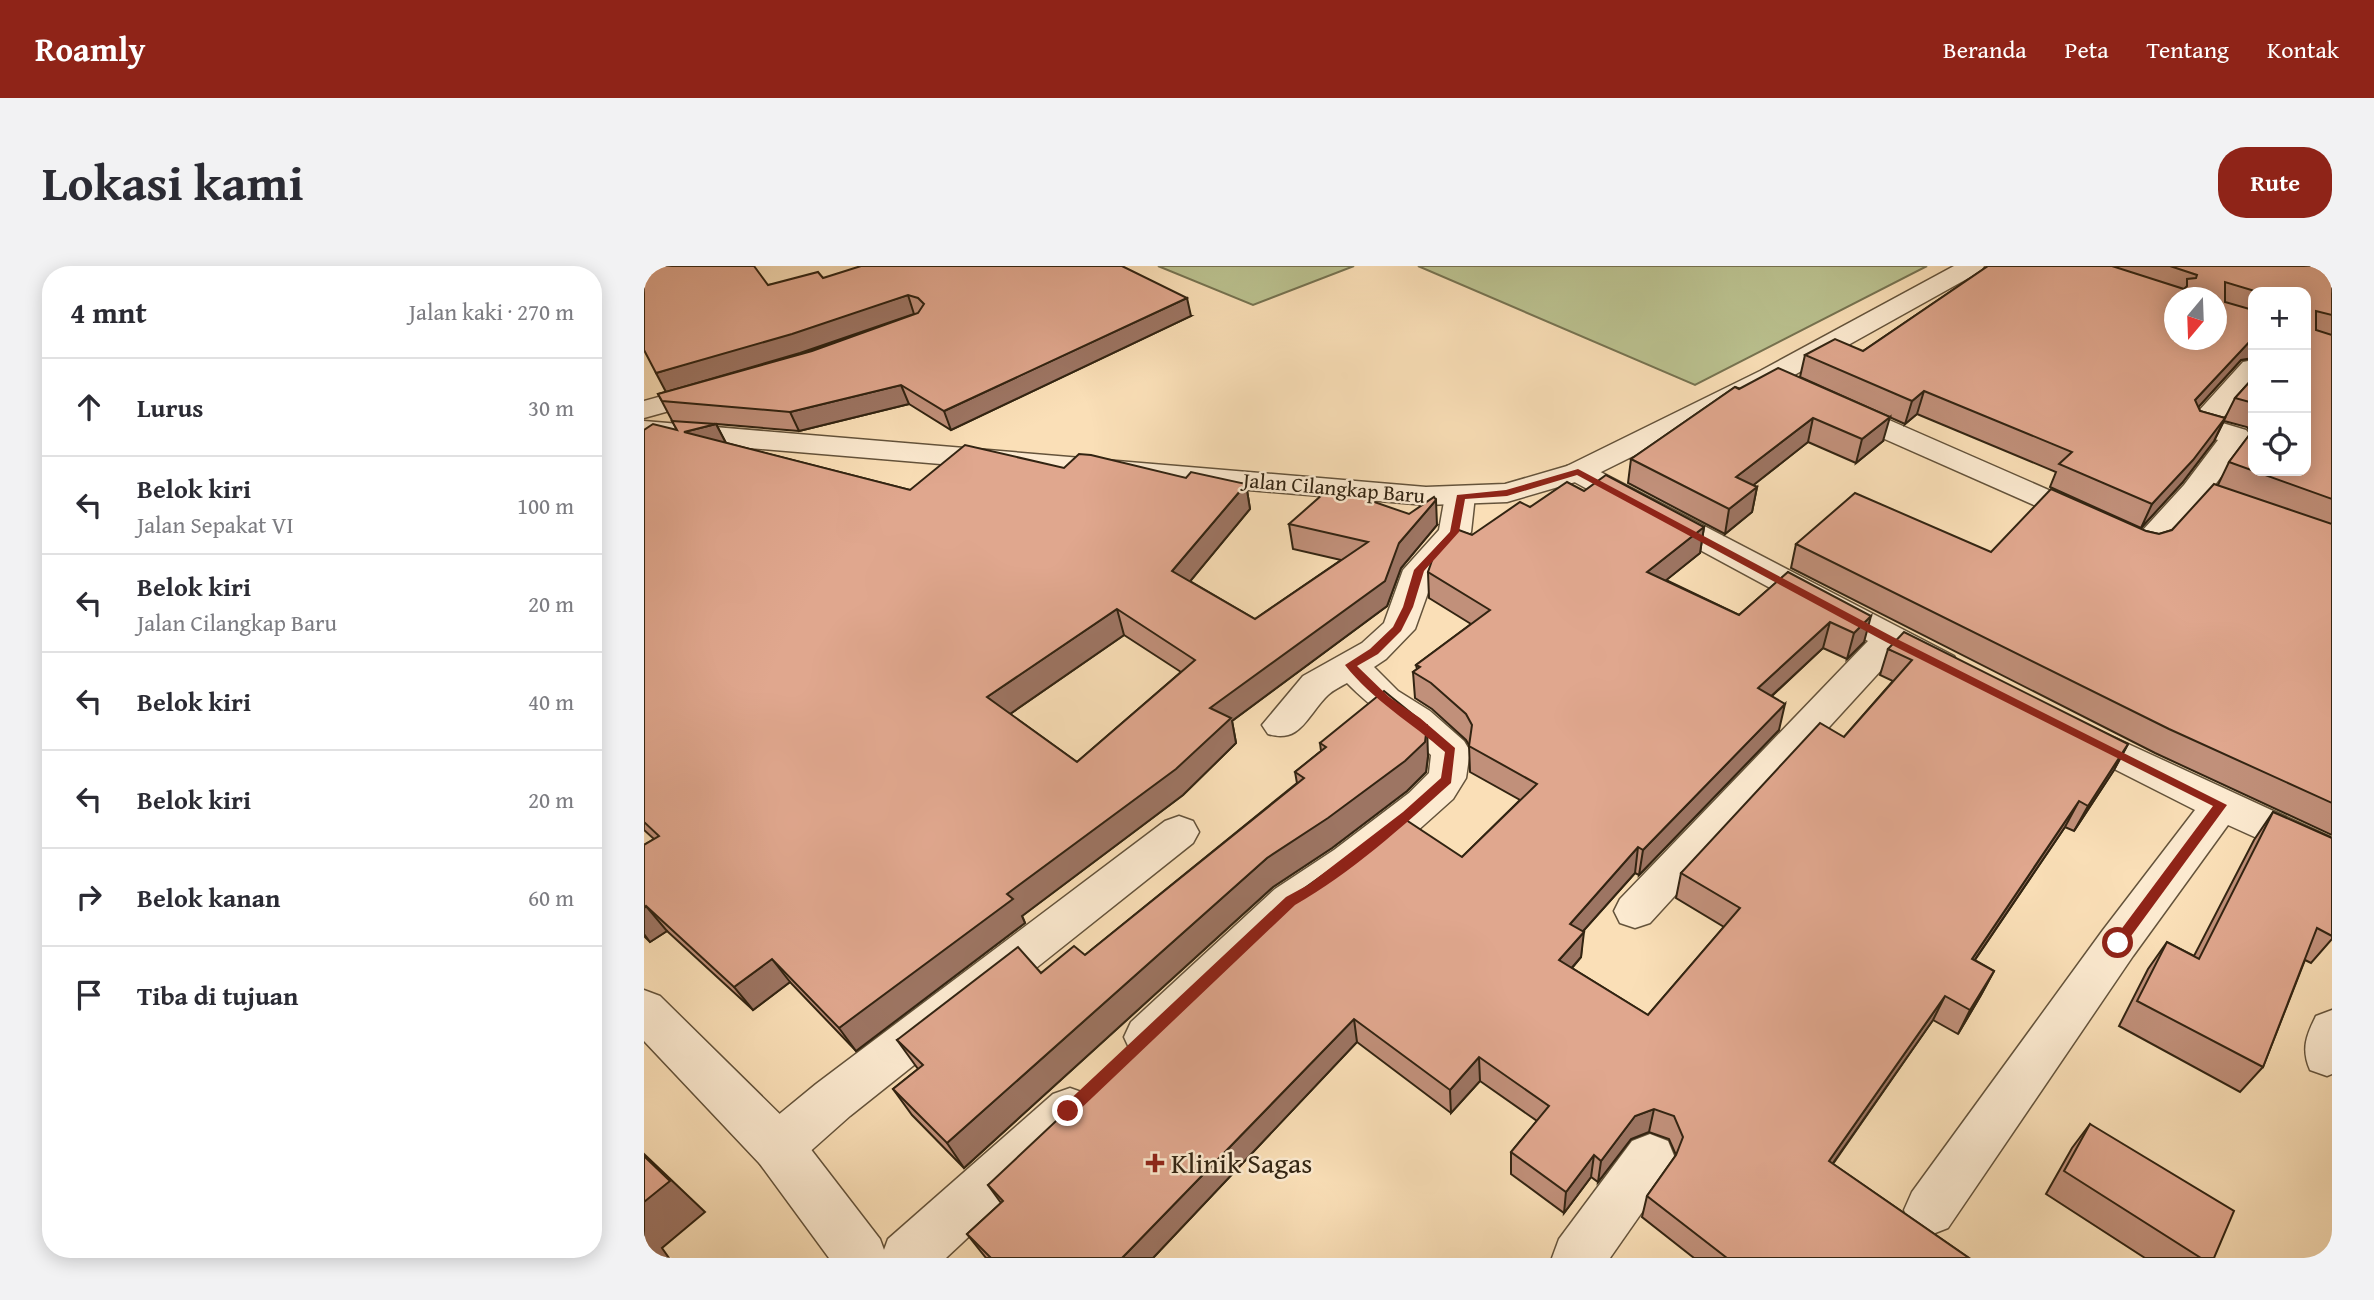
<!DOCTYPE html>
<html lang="id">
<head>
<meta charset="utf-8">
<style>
	body { margin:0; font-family:"Gentium Book Plus",serif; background:#f2f2f3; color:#2b2b33 }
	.controls { position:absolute; right:21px; top:21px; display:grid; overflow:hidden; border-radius:14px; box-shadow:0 4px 18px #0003 }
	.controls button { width:63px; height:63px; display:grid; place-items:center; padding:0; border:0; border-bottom:2px solid #e1e1e2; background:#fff; color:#2b2b33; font:35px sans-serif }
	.compass { position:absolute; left:1520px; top:21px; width:63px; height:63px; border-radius:50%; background:#fff; box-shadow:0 4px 18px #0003; rotate:199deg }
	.stop { position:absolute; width:21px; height:21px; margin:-16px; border:5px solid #8f2418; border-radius:50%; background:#fff }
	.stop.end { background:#8f2418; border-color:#fff; box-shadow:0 2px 7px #0008 }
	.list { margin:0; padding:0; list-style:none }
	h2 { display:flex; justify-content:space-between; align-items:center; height:91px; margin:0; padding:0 28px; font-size:30px }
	h2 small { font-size:23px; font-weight:400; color:#7c7c81 }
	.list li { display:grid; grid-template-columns:46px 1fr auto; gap:21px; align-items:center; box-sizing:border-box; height:98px; padding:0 28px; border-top:2px solid #e1e1e2 }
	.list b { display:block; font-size:26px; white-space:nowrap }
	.list p { margin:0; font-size:23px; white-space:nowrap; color:#7c7c81 }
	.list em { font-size:23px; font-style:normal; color:#7c7c81 }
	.icon { flex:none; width:38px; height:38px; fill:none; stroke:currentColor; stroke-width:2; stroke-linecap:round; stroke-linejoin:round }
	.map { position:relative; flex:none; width:1688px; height:992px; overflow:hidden; border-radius:28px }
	header { display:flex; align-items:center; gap:42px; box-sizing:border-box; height:98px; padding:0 35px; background:#8f2418; color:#fff }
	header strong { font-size:33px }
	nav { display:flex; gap:38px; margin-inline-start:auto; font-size:24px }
	.intro { display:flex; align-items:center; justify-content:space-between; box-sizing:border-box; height:168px; padding:0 42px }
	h1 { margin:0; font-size:49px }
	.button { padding:18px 32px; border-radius:28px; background:#8f2418; color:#fff; font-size:24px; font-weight:700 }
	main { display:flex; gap:42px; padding:0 42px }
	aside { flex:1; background:#fff; border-radius:28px; box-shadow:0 4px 18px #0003 }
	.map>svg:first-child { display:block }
</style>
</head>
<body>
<header>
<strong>Roamly</strong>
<nav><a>Beranda</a><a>Peta</a><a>Tentang</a><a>Kontak</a></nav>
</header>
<div class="intro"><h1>Lokasi kami</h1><a class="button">Rute</a></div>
<main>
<aside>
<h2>4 mnt<small>Jalan kaki · 270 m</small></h2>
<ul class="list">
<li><svg class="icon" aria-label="ahead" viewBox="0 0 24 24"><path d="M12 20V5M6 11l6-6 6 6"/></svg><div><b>Lurus</b></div><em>30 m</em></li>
<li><svg class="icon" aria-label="left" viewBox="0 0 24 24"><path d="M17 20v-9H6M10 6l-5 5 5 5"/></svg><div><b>Belok kiri</b><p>Jalan Sepakat VI</p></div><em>100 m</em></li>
<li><svg class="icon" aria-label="left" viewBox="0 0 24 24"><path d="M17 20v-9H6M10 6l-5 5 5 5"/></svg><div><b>Belok kiri</b><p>Jalan Cilangkap Baru</p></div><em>20 m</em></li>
<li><svg class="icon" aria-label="left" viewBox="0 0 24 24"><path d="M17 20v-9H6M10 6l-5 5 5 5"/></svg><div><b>Belok kiri</b></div><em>40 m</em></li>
<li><svg class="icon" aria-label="left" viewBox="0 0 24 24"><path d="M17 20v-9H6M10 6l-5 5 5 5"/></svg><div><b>Belok kiri</b></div><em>20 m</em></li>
<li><svg class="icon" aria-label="right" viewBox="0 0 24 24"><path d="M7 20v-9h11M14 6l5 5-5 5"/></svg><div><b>Belok kanan</b></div><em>60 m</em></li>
<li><svg class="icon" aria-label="arrive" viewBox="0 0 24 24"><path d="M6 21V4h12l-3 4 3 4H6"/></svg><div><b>Tiba di tujuan</b></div></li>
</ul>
</aside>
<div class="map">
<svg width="1688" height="992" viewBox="0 0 1688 992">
	<rect width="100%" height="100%" fill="#fadfb7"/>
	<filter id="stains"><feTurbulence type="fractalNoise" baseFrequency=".00286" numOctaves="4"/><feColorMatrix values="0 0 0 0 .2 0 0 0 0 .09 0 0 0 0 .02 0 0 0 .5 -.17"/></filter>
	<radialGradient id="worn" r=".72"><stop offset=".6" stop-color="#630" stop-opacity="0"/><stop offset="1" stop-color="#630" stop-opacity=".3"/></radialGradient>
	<g fill="#bbc290" stroke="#767351" stroke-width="2">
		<path d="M514,0H710L609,39Z"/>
		<path d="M774,0H1283L1051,119Z"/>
	</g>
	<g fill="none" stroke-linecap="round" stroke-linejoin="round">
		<defs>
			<g id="minor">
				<path d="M1609,94V118L1575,156L1602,164L1607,170L1562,231L1514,286L1503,289L1184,148L1180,142L1184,136L1194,134L1204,136L1498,265L1540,219L1574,174L1546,165L1542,159L1599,96Z"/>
				<path d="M69,116L79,118L83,124L79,130L0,152V135Z"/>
				<path d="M934,197L945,200L1310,390L1315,399L1310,408C1287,414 1270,400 1251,389L1006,657L991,662L976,657L970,645L976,633L1224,375L923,212L919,206L923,200Z"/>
				<path d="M816,221L827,223L831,230L827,266L791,307L771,363L742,393L730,401L754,425L786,445L820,475L826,485L822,512L809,533L771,567L661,647L519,786L503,792L487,786L480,771L487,756L631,623L690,584L765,527L785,507L787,489C760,463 729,444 703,417C696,421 689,424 684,429C663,449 657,478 624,468L618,459L659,410L718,377L740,357L759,304L795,264L801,230L805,223Z"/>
				<path d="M1432,454L1688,572V606L1584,559L1489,690L1304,962L1286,969L1268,962L1260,944L1268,926L1459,664L1551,544L1419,477L1413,467L1419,457Z"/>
				<path d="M535,550L549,555L555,566L549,577L206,850L152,898L134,904L116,898L109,881L116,864L172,818L521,555Z"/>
				<path d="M1688,744V808L1683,810L1666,804C1657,783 1662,770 1672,750Z"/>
				<path d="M426,822L443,828L450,844L443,860L302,992H237L244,973L409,828Z"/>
				<path d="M1006,868L1024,875L1031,892L1024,909L966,992H908L915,973L988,875Z"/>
			</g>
			<g id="tertiary">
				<path d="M1310,0H1340L1337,5L1136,117L945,212L863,236L782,239L0,173V155L782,221L861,218L923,200L1116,105Z"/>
				<path d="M0,724L16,730L152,864L236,973L243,992H185L116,898L0,775Z"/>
			</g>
		</defs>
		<use href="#minor" stroke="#64533b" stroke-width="3"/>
		<use href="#tertiary" stroke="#64533b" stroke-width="3"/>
		<use href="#minor" fill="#fcead0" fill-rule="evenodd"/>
		<use href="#tertiary" fill="#fcead0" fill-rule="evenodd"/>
	</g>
	<g fill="#c1907a" stroke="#322412" stroke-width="2" fill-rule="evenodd">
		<path d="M1344,0H1688V569L1511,487L1147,302L1152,278L1347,286L1502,265L1515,268L1528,264L1574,219L1585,196L1607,167L1603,161L1580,155L1570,175L1538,217L1497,262L1406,221L1412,206L1273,148L1261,158L1156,111L1161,89L1219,85ZM1609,26H1662L1609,205V112L1591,132L1581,152L1556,145L1554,141L1597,94L1609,92Z"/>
		<path d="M179,12L547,50L307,164L265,138L155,165L72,158L82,177L266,224L420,202L602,218L606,243L546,315L611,353L697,294L649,283L645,258L793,259L757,302L743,340L588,455L592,477L539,529L378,650L381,657L212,785L146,716L109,744L23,665L6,676L0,670V579L10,573L0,564V164H33L14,128L168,85L272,48L156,87L124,19ZM480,369L537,406L433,496L366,448Z"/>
		<path d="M1091,121L1239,175L1212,197L1164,176L1109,219L1113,221L1108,246L1081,268L984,217L987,193Z"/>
		<path d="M940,225L1060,261L1056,287L1022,314L1095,349L1144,306L1220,376L1203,393L1179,382L1128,430L1135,464L995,609L991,607L939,665L937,691L928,702L1004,749L1080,661L1032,632L1037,607L1200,471L1249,415L1236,409L1244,383L1484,478L1470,504L1430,565L1421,561L1331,694L1350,705L1337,729L1314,768L1289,754L1189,898L1325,992H1050L998,951L1003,930L1032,889L1025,873L1005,866L987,873L954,916L947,911L920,947L867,908V886L893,855L836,815L807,847L713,776L509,992H342L323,968L357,937L344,919L818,591L876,534L826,506L825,479L822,474L788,443L771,432L769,406L773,403L772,399L827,358L785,332L784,306L812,264L828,269L886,241Z"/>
		<path d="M676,477L784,490L782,506L763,525L688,582L629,621L320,902L268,849L249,823L274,803L253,774L397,707L441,689L653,517L651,506L677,485Z"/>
		<path d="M1629,546L1688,572V673L1667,697L1661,694L1619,801L1596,826L1475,760L1504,703L1523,676L1550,690L1610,574Z"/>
		<path d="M1446,858L1570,992H1501L1402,928L1428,882Z"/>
	</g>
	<g fill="#9d7563" stroke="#322412" stroke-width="2">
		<path d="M264,29L270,48L156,87L22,126L12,107Z"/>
		<path d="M543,32L547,50L307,164L300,145Z"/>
		<path d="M1608,72H1609V92L1597,94L1540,157L1551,134Z"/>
		<path d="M257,119L265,138L155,165L146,146Z"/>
		<path d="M1280,125L1273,148L1261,158L1268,135Z"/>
		<path d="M1246,151L1239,175L1212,197L1218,173Z"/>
		<path d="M1169,152L1164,176L1088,236L1092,211Z"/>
		<path d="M1581,152L1570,175L1538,217L1497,262L1508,238Z"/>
		<path d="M72,158L85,183L40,166Z"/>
		<path d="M602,218L606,243L534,330L528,305Z"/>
		<path d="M1113,221L1108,246L1081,268L1085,243Z"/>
		<path d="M792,234L793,259L757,302L743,340L588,455L592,477L539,529L378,650L381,657L212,785L195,762L363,628L566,442L755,277Z"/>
		<path d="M1060,261L1056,287L1000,332L1003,306Z"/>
		<path d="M473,343L480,369L353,457L343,431Z"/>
		<path d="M1227,350L1220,376L1203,393L1210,367Z"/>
		<path d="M1186,356L1179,382L1108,448L1114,422Z"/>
		<path d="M1141,438L1135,464L995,609L999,584Z"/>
		<path d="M783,460L784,490L782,506L763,525L688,582L629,621L320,902L303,877L623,592Z"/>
		<path d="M1484,478L1470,504L1430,565L1444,540Z"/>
		<path d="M1435,535L1421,561L1315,717L1328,693Z"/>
		<path d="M994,581L991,607L924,682L926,658Z"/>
		<path d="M2,640L23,665L6,676L0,668V642Z"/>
		<path d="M940,666L937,691L913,719L915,694Z"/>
		<path d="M128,693L146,716L109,744L90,721Z"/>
		<path d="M1350,705L1337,729L1314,768L1326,744Z"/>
		<path d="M1301,730L1289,754L1175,917L1185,895Z"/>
		<path d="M710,753L713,776L509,992H478Z"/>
		<path d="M835,791L836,815L807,847L806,824Z"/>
		<path d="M1010,843L1005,866L987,873L954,916L957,895L991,850Z"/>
		<path d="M0,888L61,946L18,982L25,992H10L0,979Z"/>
		<path d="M950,889L947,911L920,947L922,926Z"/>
	</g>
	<g fill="#e0a78e" stroke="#322412" stroke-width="2" fill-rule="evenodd">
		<path d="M7,0H110L124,19L174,6L179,12L217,0H478L543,32L300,145L257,119L146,146L18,135L14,128L168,85L274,47L280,38L274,32L264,29L148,68L12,107L0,84V2Z"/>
		<path d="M1344,0H1468L1540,23L1543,20V13L1552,12L1553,9L1526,0H1688V49L1672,45V64L1688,69V233L1585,196L1609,164V205H1662V26H1614L1581,16V36L1609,44V72L1551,134L1556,145L1581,152L1549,194L1508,238L1415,198L1428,186L1280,125L1268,135L1161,89L1191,73L1219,85ZM1530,32H1572V74H1530Z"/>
		<path d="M1134,102L1246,151L1218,173L1169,152L1092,211L1113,221L1085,243L987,193L1091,121L1095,123Z"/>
		<path d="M1609,112V137L1591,132Z"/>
		<path d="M28,155L72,158L40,166L266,224L321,179L420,202L435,188L447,189L542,212L547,206L602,218L528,305L611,353L724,276L645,258L687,221L765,248L790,231L792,234L755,277L741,315L566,442L587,452L532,503L363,628L369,633L195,762L128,693L90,721L2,640L0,642V579L15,570L0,556V164L9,158L33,164ZM473,343L551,394L433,496L343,431Z"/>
		<path d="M962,209L1060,261L1003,306L1095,349L1144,306L1227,350L1210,367L1186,356L1114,422L1141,438L999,584L994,581L926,658L940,666L915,694L1004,749L1096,642L1037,607L1176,457L1200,471L1268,394L1244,383L1260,366L1484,478L1444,540L1435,535L1328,693L1350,705L1326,744L1301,730L1185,895L1325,992H1083L1003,930L1032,889L1039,871L1030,850L1010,843L991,850L957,895L950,889L922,926L867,886L905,840L835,791L806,824L710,753L478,992H347L323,968L359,935L344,919L658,624L759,552L818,591L893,518L825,480L828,459L822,448L787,417L769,406L776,401L772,399L846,344L784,306L792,283L812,261V263L828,269L876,236L886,241L923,216L940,225Z"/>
		<path d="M1570,218L1688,258V537L1525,463L1152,278L1211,227L1347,286L1407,223L1502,265L1515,268L1528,264Z"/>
		<path d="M740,425L783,460L781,476L761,495L684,552L623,592L303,877L249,823L279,799L253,774L374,681L397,707L430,680L441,689L660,512L651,506L682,481L676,477Z"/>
		<path d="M1629,546L1688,572V670L1673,662L1619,801L1493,735L1523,676L1555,693Z"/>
		<path d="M1446,858L1590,945L1570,992H1557L1420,905Z"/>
		<path d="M0,890L26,915L0,936Z"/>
		<path d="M0,979L10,992H0Z"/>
	</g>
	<path fill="#8f2418" d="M934,203L1249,371L1583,539L1479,681H1470V673L1569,540L1242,376L933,209L863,230L821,233L815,266L780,305L769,341L757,365L734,388L713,400L745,431L776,452L811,482L807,517C759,560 707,607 651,639L429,850H419L417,845L419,840L642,631L664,619L759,546L797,512L801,486C768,457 728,434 701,399L726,383L749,361L759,341L770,304L806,266L813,229L862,224Z"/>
	<path fill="#8f2418" stroke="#fcead0" stroke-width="2.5" d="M507.5 886.5h7v7h7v7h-7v7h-7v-7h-7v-7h7z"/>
	<g text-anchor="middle" stroke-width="5" stroke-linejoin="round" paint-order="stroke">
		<g font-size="21" fill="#322412" stroke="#fcead0">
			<text transform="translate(690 222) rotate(5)" y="7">Jalan Cilangkap Baru</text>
		</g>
		<g font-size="28" fill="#322412" stroke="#fcead0" text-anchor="start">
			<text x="527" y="907">Klinik Sagas</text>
		</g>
	</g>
	<rect width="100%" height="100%" filter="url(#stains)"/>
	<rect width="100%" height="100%" fill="url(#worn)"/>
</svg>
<div class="controls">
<button>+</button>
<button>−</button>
<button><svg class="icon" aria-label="locate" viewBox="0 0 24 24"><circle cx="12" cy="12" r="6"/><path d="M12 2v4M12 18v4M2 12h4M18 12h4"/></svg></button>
</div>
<svg class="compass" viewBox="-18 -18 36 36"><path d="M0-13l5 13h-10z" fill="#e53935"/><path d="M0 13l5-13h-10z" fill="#7c7c81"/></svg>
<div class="stop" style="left:1474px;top:677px"></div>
<div class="stop end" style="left:424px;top:845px"></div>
</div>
</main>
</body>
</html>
